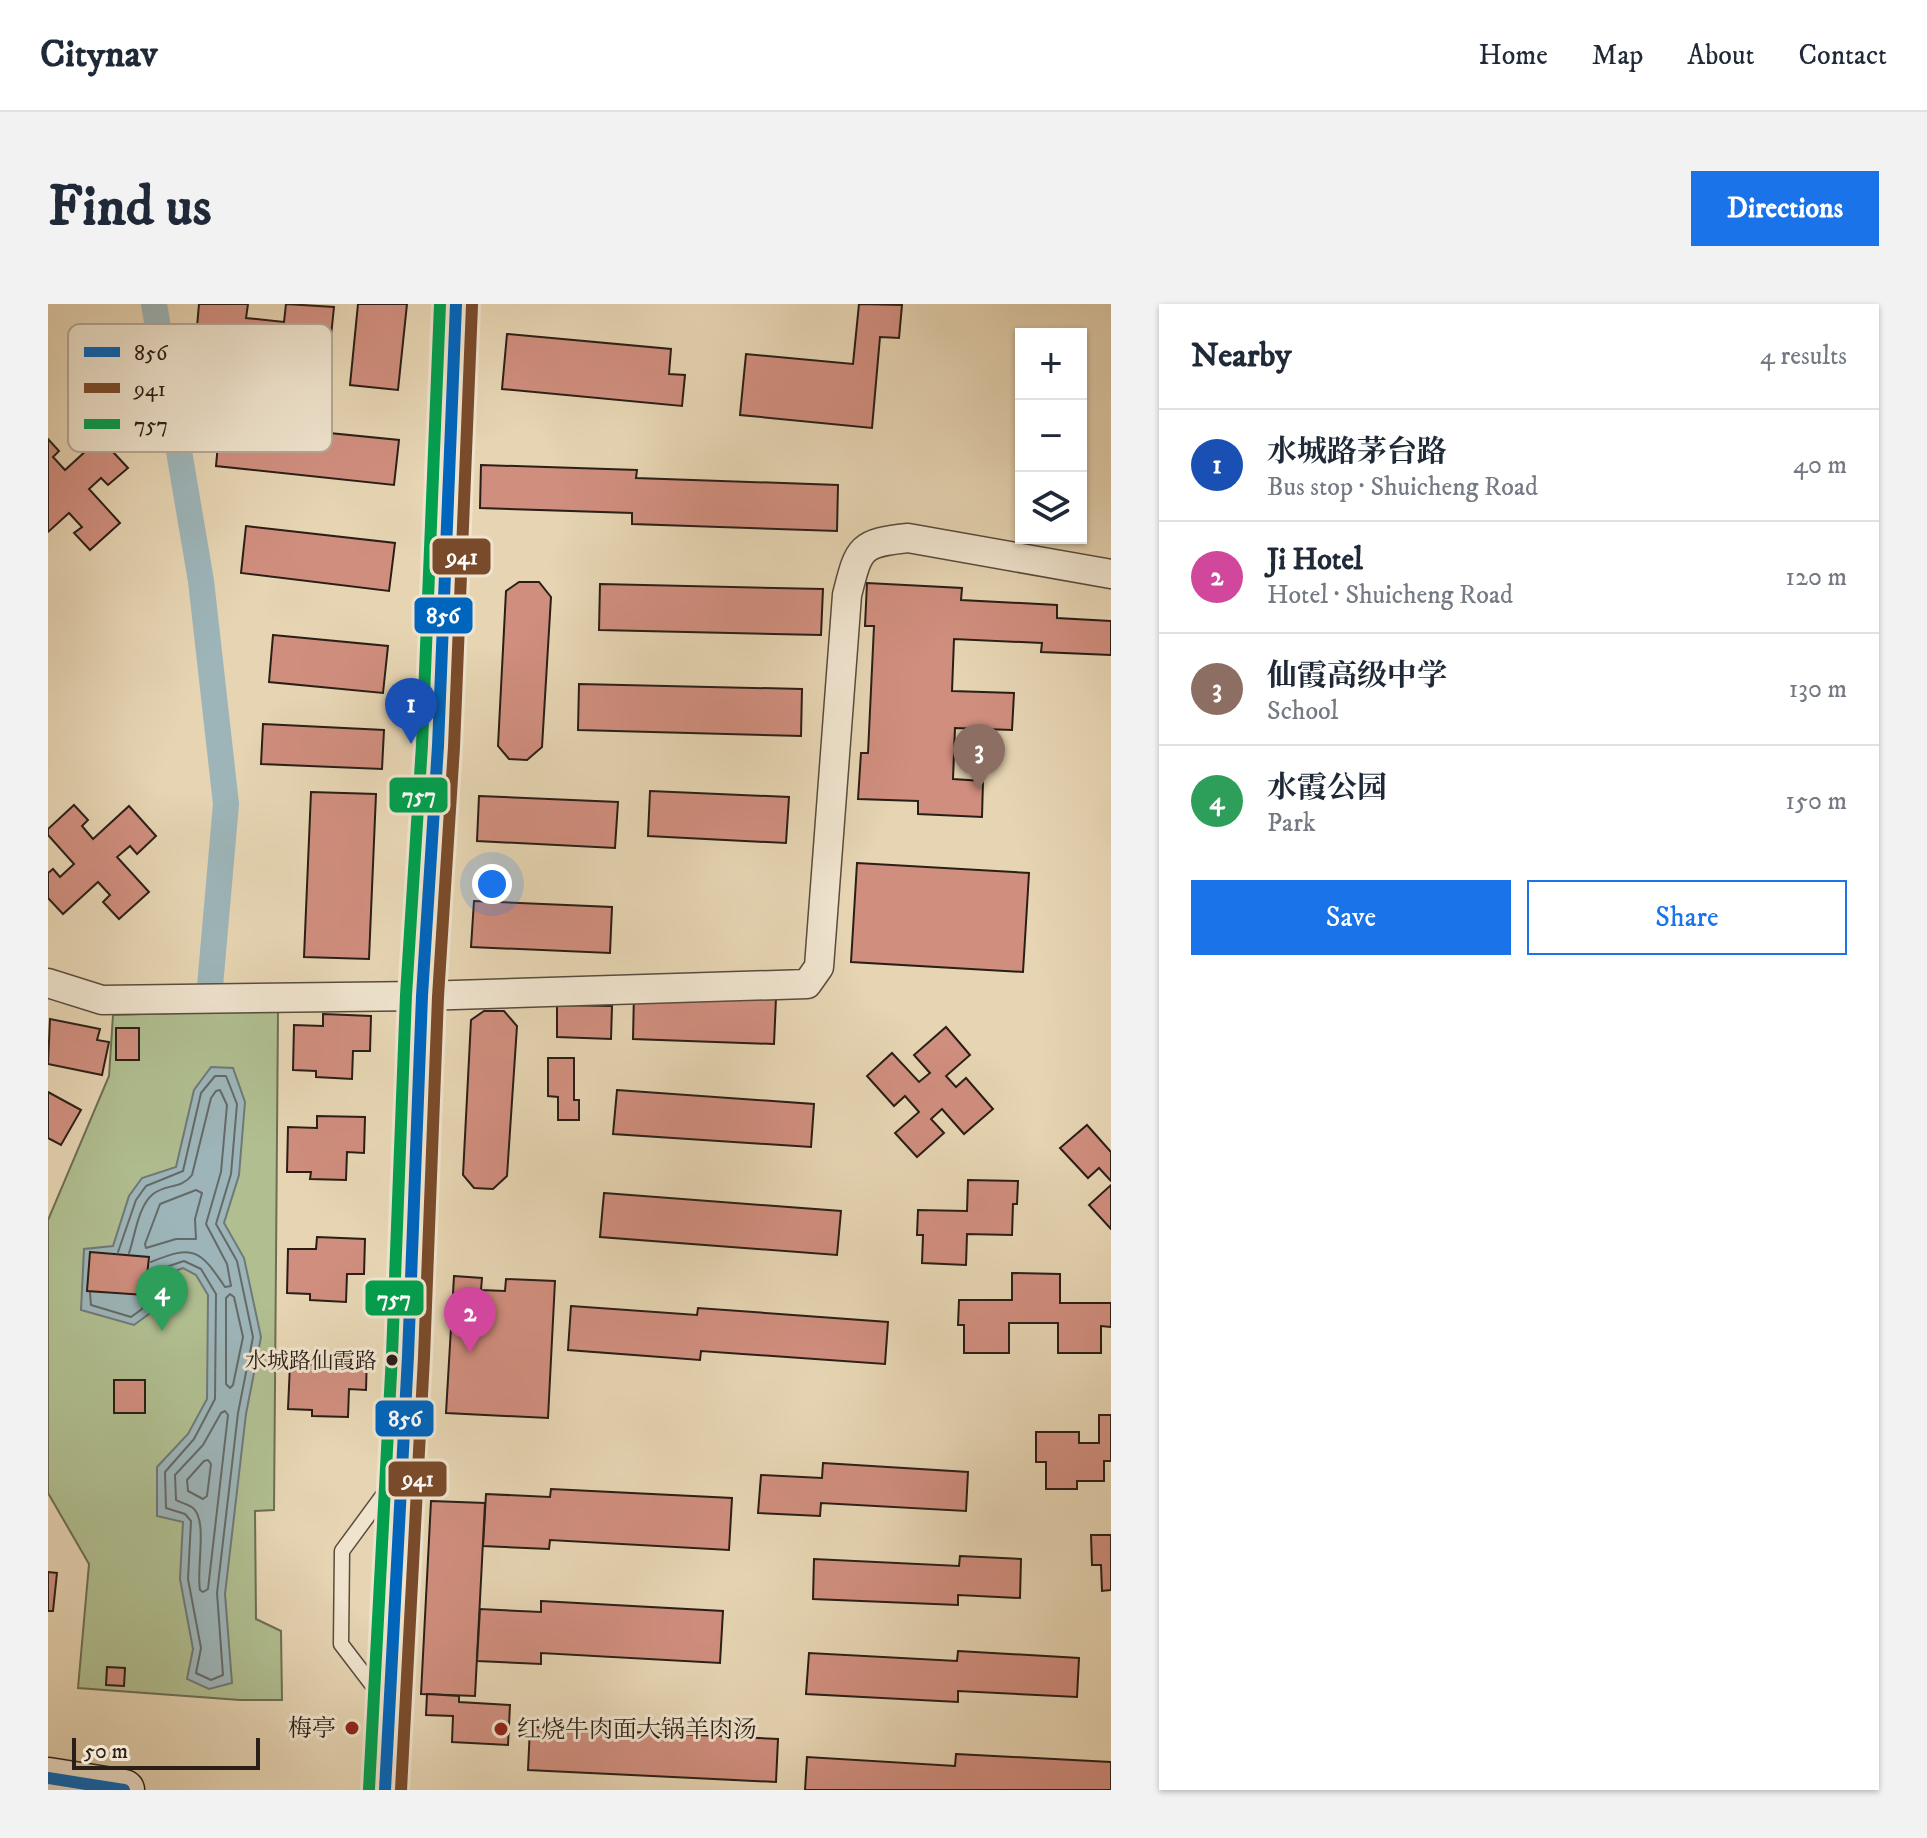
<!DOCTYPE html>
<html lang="en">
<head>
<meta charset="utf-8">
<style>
	body { margin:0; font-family:"IM FELL DW Pica","Noto Serif SC",serif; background:#f2f2f3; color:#1f2937 }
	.controls { position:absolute; right:24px; top:24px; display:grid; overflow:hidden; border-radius:0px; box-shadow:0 2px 6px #0004 }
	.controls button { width:72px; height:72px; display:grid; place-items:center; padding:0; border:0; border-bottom:2px solid #e0e1e3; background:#fff; color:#1f2937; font:40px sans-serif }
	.scale { position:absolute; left:24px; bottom:20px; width:188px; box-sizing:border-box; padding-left:8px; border:4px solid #2a1f16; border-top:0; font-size:22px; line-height:28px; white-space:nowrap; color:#2a1f16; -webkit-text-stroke:6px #efe3cd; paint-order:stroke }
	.you { position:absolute; left:444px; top:580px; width:28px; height:28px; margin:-20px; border:6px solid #fff; border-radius:50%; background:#1a73e8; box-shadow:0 0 0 12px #1a73e833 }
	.badge { display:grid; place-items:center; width:52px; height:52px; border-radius:50%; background:#1a73e8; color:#fff; font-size:26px; font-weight:700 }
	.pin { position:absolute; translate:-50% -66px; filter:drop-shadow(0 2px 4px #0008) }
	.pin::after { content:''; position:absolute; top:42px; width:28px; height:24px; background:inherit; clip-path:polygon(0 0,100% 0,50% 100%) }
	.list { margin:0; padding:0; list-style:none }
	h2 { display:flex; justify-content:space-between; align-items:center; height:104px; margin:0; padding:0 32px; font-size:34px }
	h2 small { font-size:26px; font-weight:400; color:#747a83 }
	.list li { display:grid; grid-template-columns:52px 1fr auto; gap:24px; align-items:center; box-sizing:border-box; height:112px; padding:0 32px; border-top:2px solid #e0e1e3 }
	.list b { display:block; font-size:30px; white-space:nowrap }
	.list p { margin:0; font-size:26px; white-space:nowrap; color:#747a83 }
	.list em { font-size:26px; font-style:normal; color:#747a83 }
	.actions { display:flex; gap:16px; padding:24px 32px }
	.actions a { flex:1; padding:18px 0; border:2px solid #1a73e8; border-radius:0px; text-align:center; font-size:28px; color:#1a73e8 }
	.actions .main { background:#1a73e8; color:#fff }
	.icon { flex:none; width:44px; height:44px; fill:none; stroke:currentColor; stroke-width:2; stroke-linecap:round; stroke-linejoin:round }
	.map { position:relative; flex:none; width:1063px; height:1486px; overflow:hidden; border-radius:0px }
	header { display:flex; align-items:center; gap:48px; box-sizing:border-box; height:112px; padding:0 40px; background:#fff; border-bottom:2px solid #e0e1e3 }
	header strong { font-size:38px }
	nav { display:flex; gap:44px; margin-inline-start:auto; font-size:28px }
	.intro { display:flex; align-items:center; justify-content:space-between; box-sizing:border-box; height:192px; padding:0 48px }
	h1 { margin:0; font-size:56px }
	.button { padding:20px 36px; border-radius:0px; background:#1a73e8; color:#fff; font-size:28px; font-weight:700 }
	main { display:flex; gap:48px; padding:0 48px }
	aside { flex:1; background:#fff; border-radius:0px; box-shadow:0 2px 6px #0004 }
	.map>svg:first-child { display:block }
</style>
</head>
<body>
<header>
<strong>Citynav</strong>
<nav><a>Home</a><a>Map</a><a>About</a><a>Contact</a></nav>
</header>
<div class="intro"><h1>Find us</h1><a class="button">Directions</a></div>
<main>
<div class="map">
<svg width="1063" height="1486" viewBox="0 0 1063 1486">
	<rect width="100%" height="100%" fill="#e6d4b2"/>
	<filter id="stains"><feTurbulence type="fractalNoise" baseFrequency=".0025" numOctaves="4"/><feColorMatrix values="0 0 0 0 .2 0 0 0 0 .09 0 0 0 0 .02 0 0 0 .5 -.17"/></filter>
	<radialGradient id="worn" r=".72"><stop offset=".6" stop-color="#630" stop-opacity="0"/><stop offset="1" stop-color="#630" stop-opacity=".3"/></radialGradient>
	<path fill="#b0be90" stroke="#6d6e53" stroke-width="2" d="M230,706L226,1206L207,1207L208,1315L233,1327L234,1396H192L30,1384L41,1260L0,1189V916L61,772L65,711Z"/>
	<path fill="#9db5b9" stroke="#6f7978" stroke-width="2" d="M163,763L185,764L197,798L191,871L176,919L196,954L213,1033L198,1110L177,1290L184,1379L161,1385L139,1375L145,1345L132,1275L135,1218L109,1212V1163L140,1130L159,1095L160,991L148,971L135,964L110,974L101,1010L86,1021L33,1006L36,945L65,942L81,892L94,874L128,863L146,786Z"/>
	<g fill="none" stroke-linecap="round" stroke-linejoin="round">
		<g stroke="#646a68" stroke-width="2">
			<path d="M148,886L154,889L147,915L148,935H128L98,944L97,940L112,900Z"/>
			<path d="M70,948L88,896L98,882L135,867L153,789L167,772H178L189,800L183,870L168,920L189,957L205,1033L190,1109L169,1289L175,1371L163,1376L148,1369L153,1344L140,1275L143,1217L137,1210L118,1204L117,1168L146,1135L167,1095L168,990L153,965L136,957L106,967L100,981"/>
			<path d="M81,949C87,932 90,902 105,890C117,880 134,885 144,871L163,794L168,787L172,786L179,801L173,868L158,920L179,960L183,982L177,983C152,946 146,940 103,958"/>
			<path d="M42,989L43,1001L83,1013L94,1005L97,993"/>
			<path d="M182,990L186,993L195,1033L185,1081L182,1084L178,1080V994Z"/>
			<path d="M177,1107L180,1111L160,1285L155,1288L152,1286C148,1266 160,1216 145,1204C140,1200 133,1199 128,1196L127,1171L155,1141L173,1109Z"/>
			<path d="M156,1157L160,1156L163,1160L159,1192L155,1195L140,1187L139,1176Z"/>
		</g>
		<path stroke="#9db5b9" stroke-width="26" d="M106,0L153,277L178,500L162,682"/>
	</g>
	<g fill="#d08e7e" stroke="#2a1f16" stroke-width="2">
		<path d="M151,0H200L198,14L236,18L238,0L286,3L283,32L269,31L265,63L231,60L233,46L194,42L193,58L159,55L162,25L149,23Z"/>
		<path d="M310,0H359L350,86L302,81Z"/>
		<path d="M811,0L854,1L851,34L832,33L824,124L692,111L698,50L805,60Z"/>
		<path d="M459,30L623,45L621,70L637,71L634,102L454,85Z"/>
		<path d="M172,118L351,136L346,181L168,162Z"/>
		<path d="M52,134L80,164L60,181L53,174L41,185L72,219L42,246L26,229L34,223L21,209L0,228V135L11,147L5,153L17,166Z"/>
		<path d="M433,161L589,166L588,174L790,181L789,227L584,220V209L432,204Z"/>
		<path d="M198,222L347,239L341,287L193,269Z"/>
		<path d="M471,278H491L503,293L494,443L479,456L461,455L450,442L458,287Z"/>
		<path d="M819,279L914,284L913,296L1009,301V314L1063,317V351L993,348L994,339L906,335L904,387L966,389L964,426L907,424L905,475L935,477L934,513L870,510V497L810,495L813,449H820L826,322H817Z"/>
		<path d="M552,280L775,285L773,331L551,326Z"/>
		<path d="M225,331L340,342L335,389L221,378Z"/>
		<path d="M531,380L754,385L753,432L530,426Z"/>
		<path d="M215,420L336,426L334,465L213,460Z"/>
		<path d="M602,487L741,493L738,539L600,532Z"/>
		<path d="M263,488L328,490L321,655L256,653Z"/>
		<path d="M431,492L570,498L567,544L429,537Z"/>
		<path d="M26,501L40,516L34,522L45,535L81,502L108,532L89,550L82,542L69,553L101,588L71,615L55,598L62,591L50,578L15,610L0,594V569L5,565L12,573L26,560L0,531V525Z"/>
		<path d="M809,559L981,569L975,668L803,658Z"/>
		<path d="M426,597L564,603L562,649L423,643Z"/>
		<path d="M586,688L728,694L726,740L585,735Z"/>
		<path d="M509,701L564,702L563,735L509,733Z"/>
		<path d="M436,707H456L469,722L459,872L445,885L426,884L415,871L423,716Z"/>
		<path d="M275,710L323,712L322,747H305L304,775L268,773V767L245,766L246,721L275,722Z"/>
		<path d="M2,715L52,725L49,736L61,738L54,771L0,760Z"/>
		<path d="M898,723L922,751L898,772L908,783L918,774L945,805L916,830L894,805L883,815L896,829L869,853L847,829L871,808L857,792L846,802L819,772L844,749L871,778L882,769L866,751Z"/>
		<rect x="68" y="724" width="23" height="32"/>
		<path d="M500,754H526V796H531V816H510V793L500,792Z"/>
		<path d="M569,786L766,800L763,843L565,830Z"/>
		<path d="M0,788L33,806L13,841L0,834Z"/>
		<path d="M269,812L317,813L316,849L299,848L298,876L262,875L263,868H239L240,823L269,824Z"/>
		<path d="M1039,821L1063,848V877L1051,864L1040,874L1012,844Z"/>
		<path d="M920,876L970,877L969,900H965L964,931L919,930L918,961L874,959L875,931H869L870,906L919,907Z"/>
		<path d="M1063,881V925L1041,901Z"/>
		<path d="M556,889L793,907L789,951L552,933Z"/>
		<path d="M269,933L317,935L316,970H299L298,998L262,996V990L239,989L240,945H268Z"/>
		<path d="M42,948L101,953L97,991L39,987Z"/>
		<path d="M964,969L1012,970V999H1063V1023L1053,1022V1049H1010V1019H961V1049H916V1021H910L911,996H964Z"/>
		<path d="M406,972L434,974L433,986L457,987L458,975L507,977L500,1114L398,1109Z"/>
		<path d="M523,1002L649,1011L650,1004L840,1018L837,1060L653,1047L652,1056L520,1046Z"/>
		<path d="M270,1049L319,1050L318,1086L301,1085L300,1113L264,1112V1106L240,1105L242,1060L270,1061Z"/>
		<rect x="66" y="1076" width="31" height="33"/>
		<path d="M1051,1111H1063V1157H1056V1177H1029V1185H998V1158H988V1128H1031V1139H1051Z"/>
		<path d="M775,1159L920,1168L918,1207L773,1199L772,1212L710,1209L713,1171L774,1174Z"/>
		<path d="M503,1185L684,1194L681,1246L502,1236L501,1245L435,1242L438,1190L502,1193Z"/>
		<path d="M383,1197L437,1199L427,1392L373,1390Z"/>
		<path d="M1043,1231H1063V1286L1054,1287L1053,1261H1044Z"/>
		<path d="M912,1252L973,1255L972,1294L910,1291V1301L765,1295L766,1255L911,1262Z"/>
		<path d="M0,1268L9,1269L5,1307H0Z"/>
		<path d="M493,1297L675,1307L672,1359L493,1349V1360L429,1357L432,1305L493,1308Z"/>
		<path d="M910,1347L1031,1354L1029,1393L910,1387V1398L758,1390L761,1349L909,1357Z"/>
		<path d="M59,1363L77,1364L76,1382L58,1381Z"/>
		<path d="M379,1390L411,1392V1398L462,1401L460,1441L404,1438L405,1412L378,1411Z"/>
		<path d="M482,1423L730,1435L728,1478L480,1466Z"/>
		<path d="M908,1450L1063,1458V1486H757L759,1453L907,1462Z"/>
	</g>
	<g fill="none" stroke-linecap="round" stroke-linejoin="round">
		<defs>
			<path id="service" d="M335,1395L293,1340L294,1247L344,1179"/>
			<path id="minor" d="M0,679L54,696L374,692L759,680L771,663L799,291C811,244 811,239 860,234L1063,270"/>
			<path id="tertiary" d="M337,1486L352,1169L360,1052L374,692L390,442L408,0"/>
			<path id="secondary" d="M0,1474L76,1486"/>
		</defs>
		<use href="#service" stroke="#594c3d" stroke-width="17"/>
		<use href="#minor" stroke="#594c3d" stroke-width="31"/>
		<use href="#tertiary" stroke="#594c3d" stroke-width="37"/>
		<use href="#secondary" stroke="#2a1f16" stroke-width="43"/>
		<use href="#service" stroke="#efe3cd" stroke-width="14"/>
		<use href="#minor" stroke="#efe3cd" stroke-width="28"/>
		<use href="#tertiary" stroke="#efe3cd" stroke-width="34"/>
		<use href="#secondary" stroke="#efe3cd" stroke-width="40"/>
		<defs>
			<g id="bus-1">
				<path d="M0,1474L76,1486"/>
				<path d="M337,1486L360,1052L374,692L390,442L408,0"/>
			</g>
			<path id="bus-2" d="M353,1486L376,1053L390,693L406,443L424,1"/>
			<path id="bus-3" d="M321,1485L344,1051L358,691L374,441L392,0"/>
		</defs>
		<use href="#bus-1" stroke="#efe3cd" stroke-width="18"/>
		<use href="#bus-2" stroke="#efe3cd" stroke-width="18"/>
		<use href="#bus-3" stroke="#efe3cd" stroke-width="18"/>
		<use href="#bus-1" stroke="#0065bd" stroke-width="12"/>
		<use href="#bus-2" stroke="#7a4b2a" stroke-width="12"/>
		<use href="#bus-3" stroke="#029f4e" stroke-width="12"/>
	</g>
	<circle fill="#2a1f16" stroke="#efe3cd" stroke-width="3" cx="344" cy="1056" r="7"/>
	<g fill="#8f2418" stroke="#efe3cd" stroke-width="3">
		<circle cx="304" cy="1424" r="8"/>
		<circle cx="453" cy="1425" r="8"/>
	</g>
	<g text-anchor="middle" stroke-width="6" stroke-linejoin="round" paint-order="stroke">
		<g font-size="22" fill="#2a1f16" stroke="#efe3cd" text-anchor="end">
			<text x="329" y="1064">水城路仙霞路</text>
		</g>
		<g font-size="24" fill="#2a1f16" stroke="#efe3cd" text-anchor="end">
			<text x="288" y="1432">梅亭</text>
			<text x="469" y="1433" text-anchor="start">红烧牛肉面大锅羊肉汤</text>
		</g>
	</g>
	<rect x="20" y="20" width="264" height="128" rx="12" fill="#efe3cd" stroke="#b4a896" stroke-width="2"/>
	<rect x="36" y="43" width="36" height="10" fill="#0065bd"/>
	<rect x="36" y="79" width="36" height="10" fill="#7a4b2a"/>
	<rect x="36" y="115" width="36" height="10" fill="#029f4e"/>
	<g font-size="22" fill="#2a1f16">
		<text x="86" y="56">856</text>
		<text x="86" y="92">941</text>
		<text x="86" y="128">757</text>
	</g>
	<g stroke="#efe3cd" stroke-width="3">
		<rect x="383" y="233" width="61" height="39" rx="8" fill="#7a4b2a"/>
		<rect x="365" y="292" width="61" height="39" rx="8" fill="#0065bd"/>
		<rect x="340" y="472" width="61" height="38" rx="8" fill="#029f4e"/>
		<rect x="316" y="975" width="61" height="38" rx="8" fill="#029f4e"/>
		<rect x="326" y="1095" width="61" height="39" rx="8" fill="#0065bd"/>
		<rect x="339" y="1156" width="61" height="38" rx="8" fill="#7a4b2a"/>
	</g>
	<g font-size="22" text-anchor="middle" font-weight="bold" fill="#fff">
		<text x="414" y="260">941</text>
		<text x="395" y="319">856</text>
		<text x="371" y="499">757</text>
		<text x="346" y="1002">757</text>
		<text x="357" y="1122">856</text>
		<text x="370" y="1182">941</text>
	</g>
	<rect width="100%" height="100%" filter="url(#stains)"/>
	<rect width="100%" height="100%" fill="url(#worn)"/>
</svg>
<div class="controls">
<button>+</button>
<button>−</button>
<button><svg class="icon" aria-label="layers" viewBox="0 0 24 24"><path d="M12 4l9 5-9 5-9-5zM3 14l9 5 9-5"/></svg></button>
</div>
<div class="scale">50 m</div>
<div class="you"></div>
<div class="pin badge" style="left:363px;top:440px;background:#1a4fb4">1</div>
<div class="pin badge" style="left:422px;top:1049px;background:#d1479c">2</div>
<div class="pin badge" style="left:931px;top:486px;background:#8d6e63">3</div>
<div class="pin badge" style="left:114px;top:1027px;background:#2e9e5b">4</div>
</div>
<aside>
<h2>Nearby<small>4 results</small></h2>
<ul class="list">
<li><span class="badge" style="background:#1a4fb4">1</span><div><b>水城路茅台路</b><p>Bus stop · Shuicheng Road</p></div><em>40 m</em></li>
<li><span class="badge" style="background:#d1479c">2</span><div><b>Ji Hotel</b><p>Hotel · Shuicheng Road</p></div><em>120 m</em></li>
<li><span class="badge" style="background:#8d6e63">3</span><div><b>仙霞高级中学</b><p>School</p></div><em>130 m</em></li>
<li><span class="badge" style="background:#2e9e5b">4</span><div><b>水霞公园</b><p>Park</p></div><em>150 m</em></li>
</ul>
<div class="actions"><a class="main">Save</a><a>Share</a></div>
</aside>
</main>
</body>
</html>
